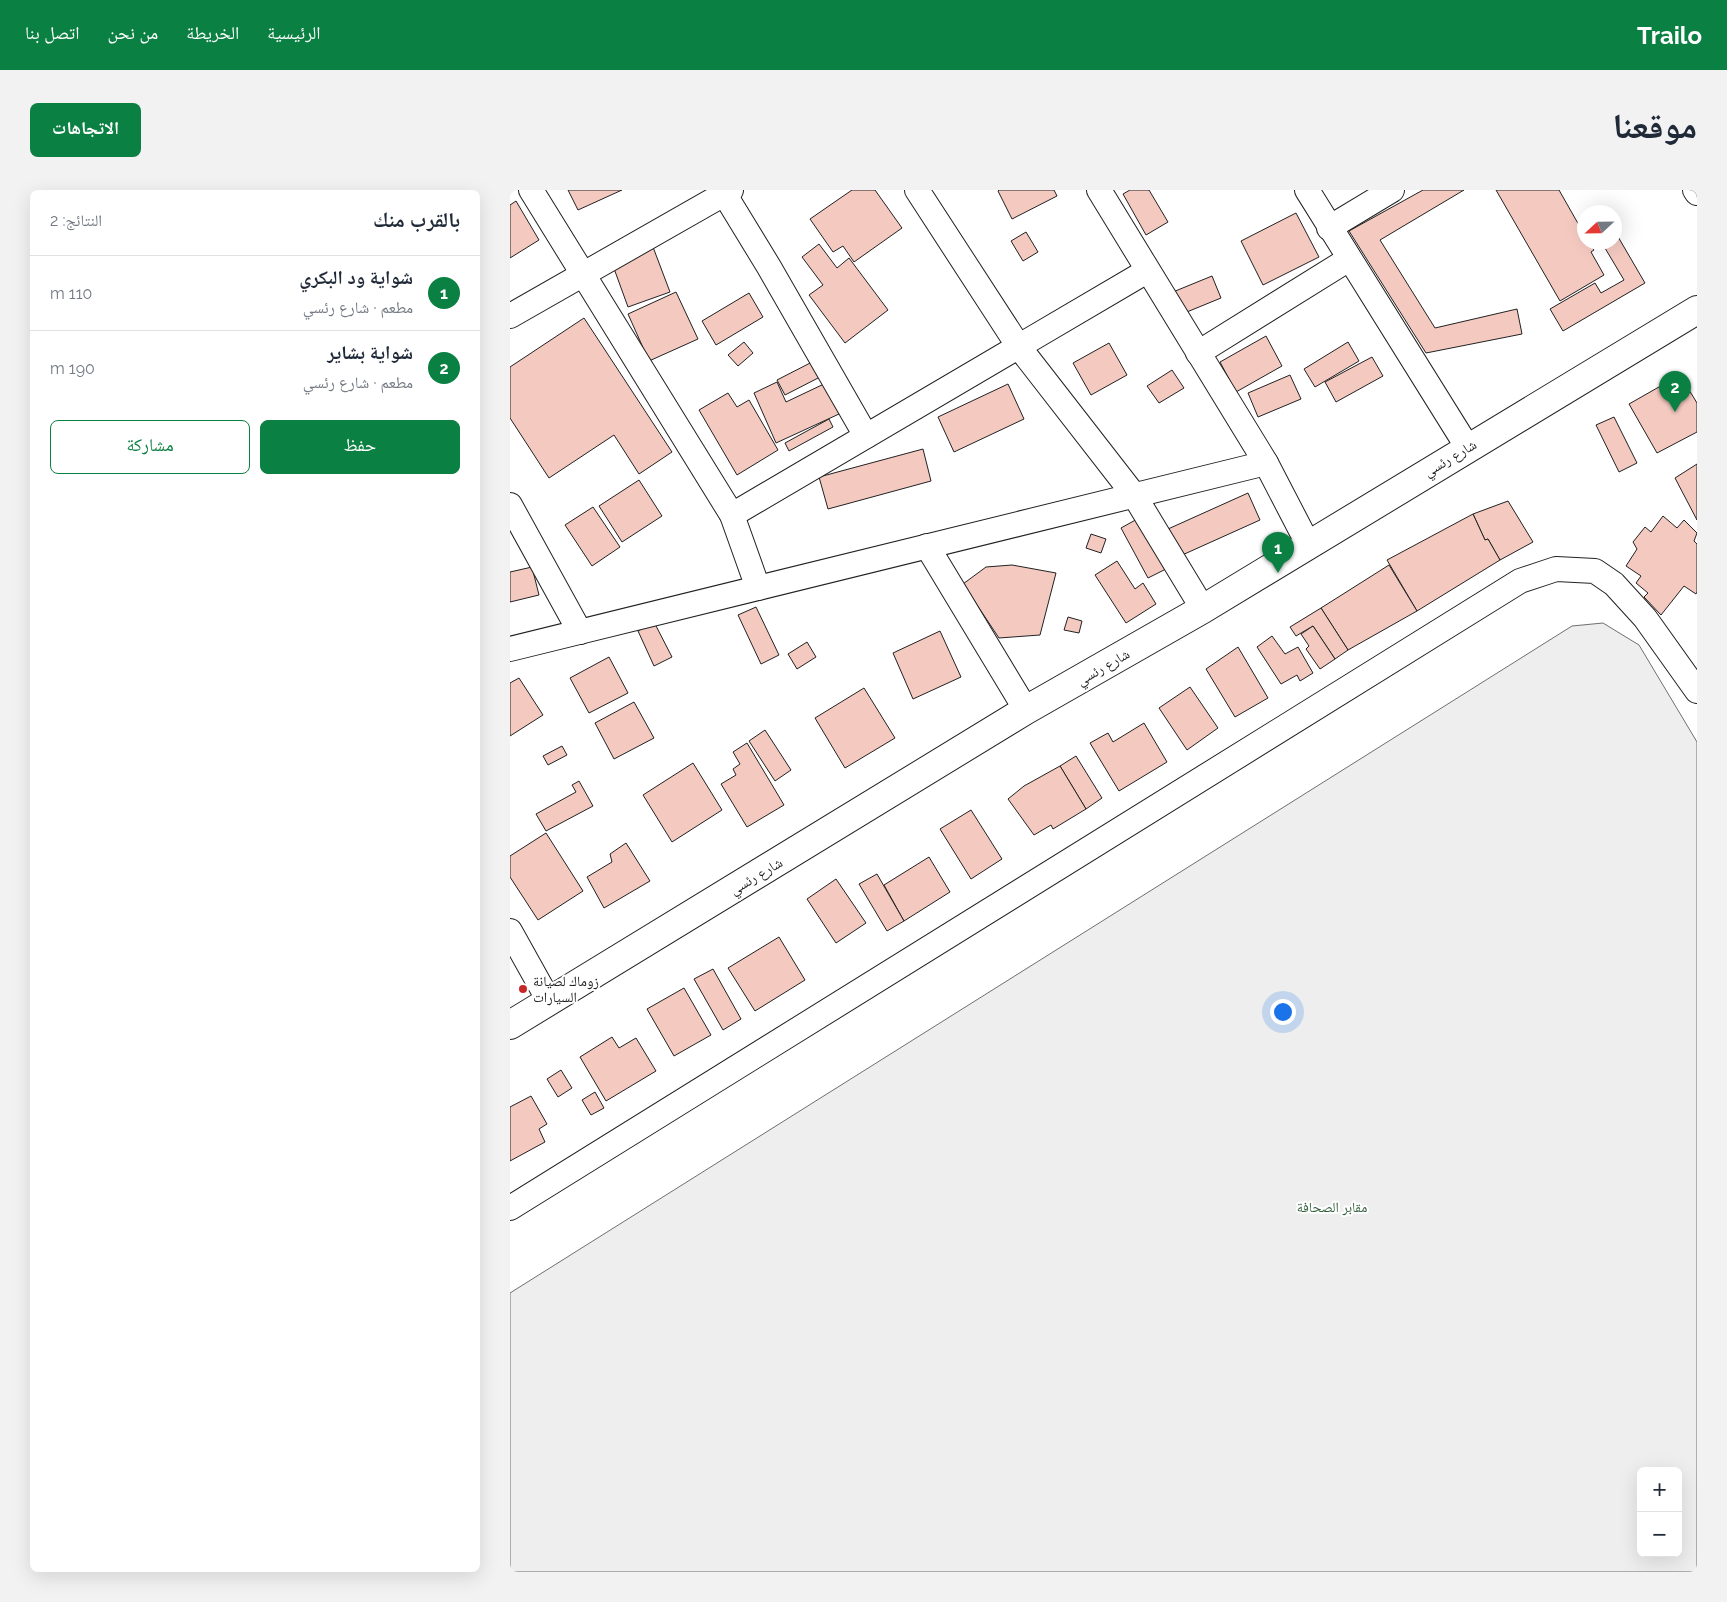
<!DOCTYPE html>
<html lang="ar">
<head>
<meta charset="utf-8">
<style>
	body { margin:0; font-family:Raleway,"Noto Naskh Arabic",sans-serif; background:#f2f2f3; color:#1f2937; direction:rtl }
	.controls { position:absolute; right:15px; bottom:15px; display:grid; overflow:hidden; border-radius:8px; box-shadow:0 5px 20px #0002 }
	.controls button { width:45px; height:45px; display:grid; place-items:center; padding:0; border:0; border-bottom:1px solid #e0e1e3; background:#fff; color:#1f2937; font:25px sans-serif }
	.compass { position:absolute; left:1067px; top:15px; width:45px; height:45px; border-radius:50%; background:#fff; box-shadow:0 5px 20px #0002; rotate:248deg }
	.you { position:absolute; left:772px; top:821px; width:18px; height:18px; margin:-12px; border:4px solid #fff; border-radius:50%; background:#1a73e8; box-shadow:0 0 0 8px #1a73e833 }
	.badge { display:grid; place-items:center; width:32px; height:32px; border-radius:50%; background:#0b8043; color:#fff; font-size:16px; font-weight:700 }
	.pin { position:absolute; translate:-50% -41px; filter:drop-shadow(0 1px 2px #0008) }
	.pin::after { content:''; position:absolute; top:26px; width:18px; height:15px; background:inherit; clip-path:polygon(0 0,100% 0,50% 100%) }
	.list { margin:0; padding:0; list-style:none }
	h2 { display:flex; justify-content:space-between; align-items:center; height:65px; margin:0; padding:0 20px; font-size:21px }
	h2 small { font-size:16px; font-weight:400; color:#747a83 }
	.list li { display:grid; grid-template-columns:32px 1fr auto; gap:15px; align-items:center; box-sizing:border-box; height:75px; padding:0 20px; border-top:1px solid #e0e1e3 }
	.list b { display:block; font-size:19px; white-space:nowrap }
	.list p { margin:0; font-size:16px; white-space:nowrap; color:#747a83 }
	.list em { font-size:16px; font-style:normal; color:#747a83 }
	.actions { display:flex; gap:10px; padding:15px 20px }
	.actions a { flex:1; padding:11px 0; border:1px solid #0b8043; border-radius:8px; text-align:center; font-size:18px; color:#0b8043 }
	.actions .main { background:#0b8043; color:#fff }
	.map { position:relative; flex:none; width:1187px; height:1382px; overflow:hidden; direction:ltr; border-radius:8px }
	header { display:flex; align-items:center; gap:30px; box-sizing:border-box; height:70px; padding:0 25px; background:#0b8043; color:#fff }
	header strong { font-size:24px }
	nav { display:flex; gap:28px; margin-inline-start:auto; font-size:18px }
	.intro { display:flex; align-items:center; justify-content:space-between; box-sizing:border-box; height:120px; padding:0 30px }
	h1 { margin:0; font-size:35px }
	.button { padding:12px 22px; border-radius:8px; background:#0b8043; color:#fff; font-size:18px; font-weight:700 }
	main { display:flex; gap:30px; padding:0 30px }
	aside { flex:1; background:#fff; border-radius:8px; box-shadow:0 5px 20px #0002 }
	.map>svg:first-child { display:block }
</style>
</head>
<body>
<header>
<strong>Trailo</strong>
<nav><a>الرئيسية</a><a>الخريطة</a><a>من نحن</a><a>اتصل بنا</a></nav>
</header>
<div class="intro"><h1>موقعنا</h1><a class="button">الاتجاهات</a></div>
<main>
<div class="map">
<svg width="1187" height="1382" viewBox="0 0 1187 1382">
	<rect width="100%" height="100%" fill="#fff"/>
	<path fill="#eee" stroke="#6f6f6f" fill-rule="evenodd" d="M1093,433L1129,455L1187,552V1382H0V1103L1062,436ZM1131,1281H1168V1363H1131Z"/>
	<g fill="#f3c9c0" stroke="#222">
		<path d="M58,0H112L68,20Z"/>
		<path d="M342,0H365L392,38L344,72L333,56L323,62L300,29Z"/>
		<path d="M489,0H544L547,6L502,29L488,1Z"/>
		<path d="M620,0H639L658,32L636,45L613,4Z"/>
		<path d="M913,0H954L870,50L925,138L1007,119L1012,144L916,163L839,41Z"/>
		<path d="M986,0H1049L1074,44V52H1079L1084,60L1081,62L1094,85L1050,111Z"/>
		<path d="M6,11L29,50L0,68V15Z"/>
		<path d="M786,23L809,67L753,95L731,51Z"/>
		<path d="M516,42L528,62L513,71L501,51Z"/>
		<path d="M1107,45L1135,93L1053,141L1040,119L1085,93L1091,103L1114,90L1092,53L1104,52Z"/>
		<path d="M309,54L327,78L339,68L378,120L335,153L299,105L313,95L292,67Z"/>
		<path d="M143,57L160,102L118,117L102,73Z"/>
		<path d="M702,86L711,108L667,126L658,104Z"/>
		<path d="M166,102L188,149L139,171L118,124Z"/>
		<path d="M239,103L253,127L206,155L192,131Z"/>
		<path d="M74,128L162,262L129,284L104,245L39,288L0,228V177Z"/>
		<path d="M756,146L772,176L726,202L710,172Z"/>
		<path d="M234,152L243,163L228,176L218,165Z"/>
		<path d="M838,152L849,171L805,197L794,179Z"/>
		<path d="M599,153L617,185L581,205L563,173Z"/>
		<path d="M862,167L873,186L826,212L815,192Z"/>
		<path d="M304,171L312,186L275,205L267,190Z"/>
		<path d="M662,180L674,198L649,213L637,196Z"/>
		<path d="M780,185L791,209L748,227L738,203Z"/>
		<path d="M1170,185L1187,213V242L1147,263L1119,214Z"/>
		<path d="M267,192L276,212L316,193L329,224L266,253L244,203Z"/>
		<path d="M498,194L514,229L444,262L428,227Z"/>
		<path d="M218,203L227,217L239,210L268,260L227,285L189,220Z"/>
		<path d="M1104,227L1127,273L1109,282L1086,235Z"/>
		<path d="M319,229L323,237L279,261L275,253Z"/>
		<path d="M413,259L421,291L318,319L309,287Z"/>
		<path d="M1187,274V330L1165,288Z"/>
		<path d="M129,290L152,326L112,352L89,316Z"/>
		<path d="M738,303L750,330L670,366L658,339Z"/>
		<path d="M998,311L1023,352L990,370L978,349L975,350L963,324Z"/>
		<path d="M83,317L110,357L82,376L55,335Z"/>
		<path d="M963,324L975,350L978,349L990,370L907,421L877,370Z"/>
		<path d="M1153,326L1167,338L1174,330L1187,343L1184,351L1187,354V402L1186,404L1174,396L1151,425L1134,407L1138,403L1126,393L1131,386L1116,376L1127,359L1123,352L1135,337L1141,342Z"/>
		<path d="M629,328L656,379L638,388L611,338Z"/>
		<path d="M581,344L596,349L591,363L576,358Z"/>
		<path d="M607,371L625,399L633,393L646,414L616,433L585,385Z"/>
		<path d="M502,375L546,383L530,445L489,448L453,394L476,377Z"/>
		<path d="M879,375L907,421L838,460L811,418Z"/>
		<path d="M22,377L29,405L0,412V382Z"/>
		<path d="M246,417L269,465L251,474L228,425Z"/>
		<path d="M811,418L838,460L825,469L803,436L786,446L780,437Z"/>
		<path d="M558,427L572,431L569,443L554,440Z"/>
		<path d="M144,432L162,467L144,476L128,441Z"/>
		<path d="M803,436L825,469L810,479L796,459L799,456L791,444Z"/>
		<path d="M430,441L451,487L403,509L383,463Z"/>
		<path d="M762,446L775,464L788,457L803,483L790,491L787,485L771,494L747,457Z"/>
		<path d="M297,452L306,467L287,479L278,464Z"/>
		<path d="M728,457L758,508L725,527L696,479Z"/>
		<path d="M99,467L118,503L79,523L60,488Z"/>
		<path d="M9,488L33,525L0,546V493Z"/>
		<path d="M680,497L708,538L677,560L649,518Z"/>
		<path d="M354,498L385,548L335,578L305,528Z"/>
		<path d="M124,512L144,548L104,569L85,533Z"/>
		<path d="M634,533L657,572L609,601L580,553L598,543L603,552Z"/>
		<path d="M255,540L281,580L265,591L239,551Z"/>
		<path d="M237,553L274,615L237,637L211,594L226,585L223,579L230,574L223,562Z"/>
		<path d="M52,556L57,565L38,575L33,566Z"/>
		<path d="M566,566L592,608L576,619L550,576Z"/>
		<path d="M183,573L212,620L162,652L133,605Z"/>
		<path d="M550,576L576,619L543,639L541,635L524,645L498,609L514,596Z"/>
		<path d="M69,591L83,616L36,641L26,624L66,602L62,595Z"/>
		<path d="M461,620L492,669L461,689L430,639Z"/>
		<path d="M36,643L73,701L28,730L0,687V666Z"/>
		<path d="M116,653L140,691L94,718L77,687L102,672L100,664Z"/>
		<path d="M419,667L440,702L394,731L374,695Z"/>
		<path d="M367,684L394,731L377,741L349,694Z"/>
		<path d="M326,689L356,733L326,753L297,709Z"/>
		<path d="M269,747L295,790L245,821L218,778Z"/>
		<path d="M203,779L231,829L213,840L184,789Z"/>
		<path d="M174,798L201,845L164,866L137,819Z"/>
		<path d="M102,847L109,858L126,848L146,881L96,911L70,867Z"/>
		<path d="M51,880L62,898L48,907L37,889Z"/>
		<path d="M85,902L94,918L81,925L72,910Z"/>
		<path d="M21,906L37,934L29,939L35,952L0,971V917Z"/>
	</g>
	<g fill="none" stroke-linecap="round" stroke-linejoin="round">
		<defs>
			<g id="street">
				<path d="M21,0L222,325L248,398"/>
				<path d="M212,0L259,77L356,246"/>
				<path d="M407,0L509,157L624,305L693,419"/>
				<path d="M589,0L756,273L798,354"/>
				<path d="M797,0L958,258"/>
				<path d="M1185,0L1187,3"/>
				<path d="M819,38L882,0"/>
				<path d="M0,126L221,0"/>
				<path d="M688,163L839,69"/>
				<path d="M0,315L70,442"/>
				<path d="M222,325L637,81"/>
				<path d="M417,356L516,520"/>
				<path d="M0,459L756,273"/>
				<path d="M0,741L39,811"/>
				<path d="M0,1018L1010,391L1046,379L1085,381L1104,394L1135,428L1187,501"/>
			</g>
			<path id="secondary" d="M0,835L516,520L693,419L1187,120"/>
		</defs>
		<use href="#street" stroke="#222" stroke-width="26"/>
		<use href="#secondary" stroke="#222" stroke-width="30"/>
		<use href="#street" stroke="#fff" stroke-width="24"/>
		<use href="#secondary" stroke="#fff" stroke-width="28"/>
	</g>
	<circle fill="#c62828" stroke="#fff" stroke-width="2" cx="13" cy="799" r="5"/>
	<g text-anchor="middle" stroke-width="4" stroke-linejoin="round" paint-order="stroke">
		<g font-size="14" fill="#222" stroke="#fff">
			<text transform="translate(940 268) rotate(-31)" y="5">شارع رئسي</text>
			<text transform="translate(593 477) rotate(-30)" y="5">شارع رئسي</text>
			<text transform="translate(246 686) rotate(-31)" y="5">شارع رئسي</text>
		</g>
		<g font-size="14" fill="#222" stroke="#fff" text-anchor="start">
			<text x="23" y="796">زوماك لصيانة<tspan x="23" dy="16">السيارات</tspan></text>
		</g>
		<g font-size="14" fill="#2f5e38" stroke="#fff">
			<text x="822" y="1022">مقابر الصحافة</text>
		</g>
	</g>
</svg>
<div class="controls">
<button>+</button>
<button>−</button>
</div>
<svg class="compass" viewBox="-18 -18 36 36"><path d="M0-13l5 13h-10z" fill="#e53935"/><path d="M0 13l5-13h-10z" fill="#747a83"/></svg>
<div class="you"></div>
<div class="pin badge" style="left:768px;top:383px">1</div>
<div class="pin badge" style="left:1165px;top:222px">2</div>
</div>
<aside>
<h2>بالقرب منك<small>النتائج: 2</small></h2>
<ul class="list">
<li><span class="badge">1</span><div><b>شواية ود البكري</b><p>مطعم · شارع رئسي</p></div><em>110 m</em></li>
<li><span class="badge">2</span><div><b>شواية بشاير</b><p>مطعم · شارع رئسي</p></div><em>190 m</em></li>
</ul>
<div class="actions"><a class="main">حفظ</a><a>مشاركة</a></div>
</aside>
</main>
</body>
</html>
